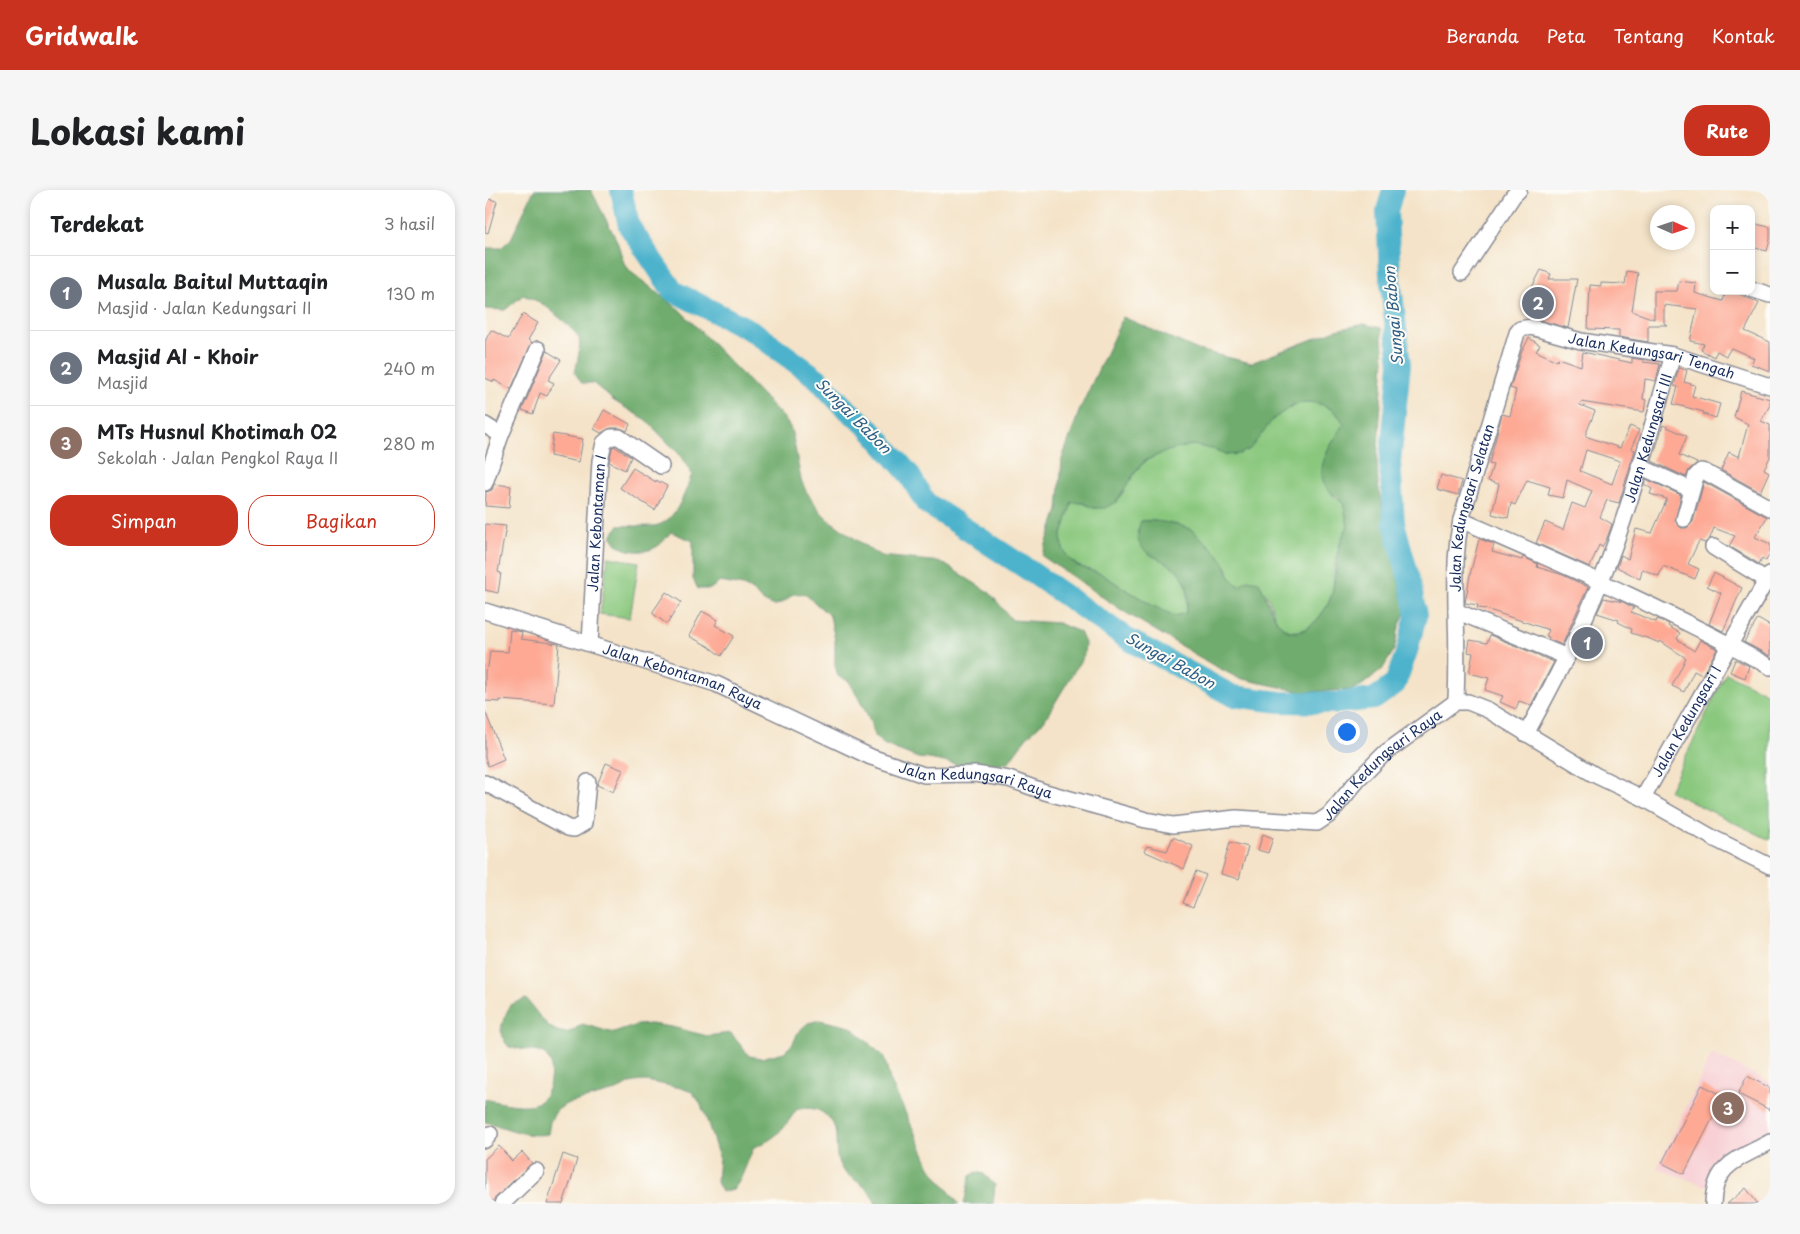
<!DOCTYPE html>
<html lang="id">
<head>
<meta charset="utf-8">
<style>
	body { margin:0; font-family:"Playpen Sans",sans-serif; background:#f6f6f6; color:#202124 }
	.controls { position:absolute; right:15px; top:15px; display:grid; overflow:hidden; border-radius:10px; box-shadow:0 2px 8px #0003 }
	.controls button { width:45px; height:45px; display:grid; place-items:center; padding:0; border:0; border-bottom:1px solid #e0e0e0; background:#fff; color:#202124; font:25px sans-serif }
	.compass { position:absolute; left:1165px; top:15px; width:45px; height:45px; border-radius:50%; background:#fff; box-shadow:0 2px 8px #0003; rotate:93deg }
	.you { position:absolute; left:861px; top:541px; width:18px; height:18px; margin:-12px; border:4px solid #fff; border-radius:50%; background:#1a73e8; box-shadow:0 0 0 8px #1a73e833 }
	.badge { display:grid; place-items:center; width:32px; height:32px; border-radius:50%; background:#c8321e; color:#fff; font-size:16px; font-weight:700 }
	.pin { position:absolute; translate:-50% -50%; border:2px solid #fff; box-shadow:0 1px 5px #0006 }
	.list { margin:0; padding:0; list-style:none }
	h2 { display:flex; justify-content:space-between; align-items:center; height:65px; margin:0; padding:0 20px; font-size:21px }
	h2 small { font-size:16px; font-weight:400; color:#757577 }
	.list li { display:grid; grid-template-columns:32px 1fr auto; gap:15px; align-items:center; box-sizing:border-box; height:75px; padding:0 20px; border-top:1px solid #e0e0e0 }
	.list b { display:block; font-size:19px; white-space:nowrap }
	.list p { margin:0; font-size:16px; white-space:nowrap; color:#757577 }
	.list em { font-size:16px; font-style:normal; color:#757577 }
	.actions { display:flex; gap:10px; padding:15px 20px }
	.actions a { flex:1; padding:11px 0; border:1px solid #c8321e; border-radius:20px; text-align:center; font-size:18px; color:#c8321e }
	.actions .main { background:#c8321e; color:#fff }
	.map { position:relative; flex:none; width:1285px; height:1014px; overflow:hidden; border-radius:20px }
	header { display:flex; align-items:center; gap:30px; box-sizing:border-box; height:70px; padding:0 25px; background:#c8321e; color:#fff }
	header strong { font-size:24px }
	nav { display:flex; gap:28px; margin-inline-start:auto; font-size:18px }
	.intro { display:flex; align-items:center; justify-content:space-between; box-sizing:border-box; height:120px; padding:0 30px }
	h1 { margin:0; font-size:35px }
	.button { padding:12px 22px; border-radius:20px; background:#c8321e; color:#fff; font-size:18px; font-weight:700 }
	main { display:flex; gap:30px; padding:0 30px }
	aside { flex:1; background:#fff; border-radius:20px; box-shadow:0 2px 8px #0003 }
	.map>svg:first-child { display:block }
</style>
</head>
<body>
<header>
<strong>Gridwalk</strong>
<nav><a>Beranda</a><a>Peta</a><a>Tentang</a><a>Kontak</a></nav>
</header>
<div class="intro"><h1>Lokasi kami</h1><a class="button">Rute</a></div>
<main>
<aside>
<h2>Terdekat<small>3 hasil</small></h2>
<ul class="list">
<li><span class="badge" style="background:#6b7280">1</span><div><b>Musala Baitul Muttaqin</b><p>Masjid · Jalan Kedungsari II</p></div><em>130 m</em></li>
<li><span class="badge" style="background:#6b7280">2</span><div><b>Masjid Al - Khoir</b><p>Masjid</p></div><em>240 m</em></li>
<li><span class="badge" style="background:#8d6e63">3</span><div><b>MTs Husnul Khotimah 02</b><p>Sekolah · Jalan Pengkol Raya II</p></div><em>280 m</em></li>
</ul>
<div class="actions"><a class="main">Simpan</a><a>Bagikan</a></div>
</aside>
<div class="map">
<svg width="1285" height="1014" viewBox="0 0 1285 1014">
	<rect width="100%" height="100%" fill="#fdfcf7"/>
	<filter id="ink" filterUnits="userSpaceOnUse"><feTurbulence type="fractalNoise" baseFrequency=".02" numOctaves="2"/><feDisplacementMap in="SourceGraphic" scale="10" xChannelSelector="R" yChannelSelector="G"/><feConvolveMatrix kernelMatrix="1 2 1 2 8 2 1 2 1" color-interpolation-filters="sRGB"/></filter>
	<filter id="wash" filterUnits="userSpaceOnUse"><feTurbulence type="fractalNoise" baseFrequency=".0096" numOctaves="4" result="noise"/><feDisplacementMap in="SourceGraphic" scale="20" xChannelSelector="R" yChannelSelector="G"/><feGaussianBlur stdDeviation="1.12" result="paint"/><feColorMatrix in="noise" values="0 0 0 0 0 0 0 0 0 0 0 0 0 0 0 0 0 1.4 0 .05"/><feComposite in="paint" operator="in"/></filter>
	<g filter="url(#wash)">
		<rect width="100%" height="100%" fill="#f4e3c8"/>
		<path fill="#f7cfd4" d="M1227,864L1285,892V944L1243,969L1221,996L1172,978Z"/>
		<g fill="#8ac87e" stroke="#527c6e">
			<path d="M820,212C837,212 851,219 859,234L842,261L848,306L858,313L863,336C854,350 851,368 849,384C848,390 849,397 847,403C842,423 819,451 799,438C786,430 788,411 779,401C775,397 768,394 763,390L754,396L745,389L742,377L668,330L657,331L652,342C655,348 658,359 663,363C668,367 675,369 681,372C704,385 704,400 701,423L690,426L668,416L616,384L593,376L584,369L578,359L576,347L587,312L598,313L609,318L631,312C640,301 645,289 653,279C663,266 692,254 709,255C720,256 732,260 742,265L780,239L788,229L808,215Z"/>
			<path d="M123,367L154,372L145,428L115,424Z"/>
			<path d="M1241,483L1285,505V650L1184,601Z"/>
		</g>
		<g fill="#6fac6d" stroke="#456e66" fill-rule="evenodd">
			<path d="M49,0H106L132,51L139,73L146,82L195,120L298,227L305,237L308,247L316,290L321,301L335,321L344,330L386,360L396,366L456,372L505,403L527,430L573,433L595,442L600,453L599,465L559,531L541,548L523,573L475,575L444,569L433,568L400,555L391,548L383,526L364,491L353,486L350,475V450L345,426L320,404H308L300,411L289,416L277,411L269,402L258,396L235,392L225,399H213L208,389V351L186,342C181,347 177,355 169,358C160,363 142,362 134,356C131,354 129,349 126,346L133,336C145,335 157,337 169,336C191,333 200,302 207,284L194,264L161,230L129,211L108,193H97L90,183C92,173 96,158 94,148C93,143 65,119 59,115C53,111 45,108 38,105L20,120L0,119V58H16L26,49Z"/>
			<path d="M638,127L713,160L766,173L851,140L879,134L896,138L899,170L892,270L893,295L900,335L906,352L920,422L914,437L909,460L897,480L877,495L867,500L818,502L753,488L726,474L638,421L557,366L573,320L577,269L595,219ZM820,212C837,212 851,218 859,234C849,252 828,275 841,297C845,304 855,307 858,314C861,320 861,330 863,336C850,359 853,379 847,403C843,422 816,456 796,436C785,425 782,405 774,392L763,390L754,396C739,385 745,378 735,367C730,360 710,341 703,338C689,333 671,330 656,331C641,370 684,363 699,389C705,399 703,412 701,423L690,426L668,416L616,384L593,376L584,369L578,359L576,347L587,312L598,313L609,318H620L631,312L652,279L661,270L683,261L707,255L732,260L742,265L754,264L765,259L788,229L808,215Z"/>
			<path d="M41,809C52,821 66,849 87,841C90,839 94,836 97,834L129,843L152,835L165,834L187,837L222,846L246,843L264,866L276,868L299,862L308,854L313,842L323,833L335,830L366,837L399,867L405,890L436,956L445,977L474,1014H391C385,999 378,996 366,987C363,985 358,982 357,979C346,964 357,942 344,928C334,918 326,917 312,919C299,938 292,949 269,957L255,990L249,999L237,1002L232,992L234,968L220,924L214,911L207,902L196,898L161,891L149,892L127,902L81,914L71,921L65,932L63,944C41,948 21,937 0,932V909C13,912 44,920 55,911C66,902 66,885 66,873L59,863L24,857C10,841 18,832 25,815Z"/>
			<path d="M491,982L499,984L510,995L508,1014H479L485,986Z"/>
		</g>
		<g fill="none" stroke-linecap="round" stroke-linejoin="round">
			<path stroke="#4db3cc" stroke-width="22" d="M136,0L144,36L188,101L269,142L333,189L357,215L384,238L423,283L441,313L539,377L644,450L748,506L795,512L852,513L889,509L910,494L922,461L931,426L925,392L909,333L905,272L915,175L905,85L902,21L908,0"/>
		</g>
		<g id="blocks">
			<g fill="#fda994" fill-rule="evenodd">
				<path d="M0,8L12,11L3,43L0,42Z"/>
				<path d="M1266,33L1285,37V49L1282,61L1266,57Z"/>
				<path d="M1056,80L1066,84L1064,89H1092L1083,138L1055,130L1036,119Z"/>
				<path d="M1142,81L1153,83L1147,121L1169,129V101H1192L1194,91L1211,93L1210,103L1238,111L1241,101H1247L1274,113L1260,141L1285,152V181L1266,174L1269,168L1246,158L1241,166L1232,161L1229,167L1216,160L1219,154L1205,151L1212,119L1179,115V133L1182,135H1163V152L1134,147V140L1103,139L1105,95L1116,96V93L1140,94Z"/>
				<path d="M38,124L53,133L43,150L47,152L26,199L9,190V192L0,188V151L6,140L23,149Z"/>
				<path d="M1044,148L1055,155L1051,161L1072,171L1073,168L1096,176L1098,162L1147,173V168L1159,170L1158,172L1175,174L1171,191L1160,189L1158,209L1161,210L1159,222L1096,212L1095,215L1110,221L1100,246L1135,258L1145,236L1154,240L1146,259L1150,260L1134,313L1122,310L1115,327L1127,334L1122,348L1117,357L1114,355L1105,377L1051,353L1060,332L1078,340L1087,313L1100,318L1107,301L1082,290L1078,308L1063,305L1065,297L1042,290L1030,315L1026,313L1023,328L1007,324L1014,294L1003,291L1008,275L1004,274L1017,224L1025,226L1031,200L1025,198L1037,161ZM1101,260L1135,271L1127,294L1095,281Z"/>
				<path d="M62,161L76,170L63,190L69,193L62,206L55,203L48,224L37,220Z"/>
				<path d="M1194,178L1202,180L1199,192L1210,195L1207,206L1235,214L1231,228L1218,224L1219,222L1188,214L1193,197L1189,196Z"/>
				<path d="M1256,201L1285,209V215L1276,231L1285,235V267L1279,279L1284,282L1275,302L1236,280L1244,262L1254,267L1263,234L1249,227Z"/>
				<path d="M119,220L145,234L142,241L135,238H126L116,243L109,239Z"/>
				<path d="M1178,235L1202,246L1194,265L1212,273L1204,280L1201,287L1167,271Z"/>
				<path d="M68,244L98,249L94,272L65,266Z"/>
				<path d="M129,256L146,267L140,280L124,272L127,258Z"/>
				<path d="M148,278L171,292V290L182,296L170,320L135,298Z"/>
				<path d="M956,285L977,291L973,305L952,299Z"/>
				<path d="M1161,289L1196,305L1190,331L1196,338H1202L1208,332L1219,292L1282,327L1270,347L1285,354V363L1281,371L1277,368L1274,374L1244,356L1250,346L1229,338L1225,348L1220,353L1214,351L1203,374L1214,379L1210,389L1178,376L1174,386L1157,379L1155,389L1132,377L1136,365L1143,369L1151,339L1167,343L1182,309L1165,304L1167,299L1159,294Z"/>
				<path d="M9,294L26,296L24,318L0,316L1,302L7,300Z"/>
				<path d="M0,334L21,336L13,382L16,383L13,403L0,400Z"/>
				<path d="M994,349L1009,354L1007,362L1037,370L1038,367L1053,374L1052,377L1078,385L1103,397L1077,455L1063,449L1064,447L1061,446L1064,440L1001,419L992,418L993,415L980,413L985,385Z"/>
				<path d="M1229,383L1257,398L1238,441L1224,434L1236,403L1222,396Z"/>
				<path d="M181,402L196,412L182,434L167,423Z"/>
				<path d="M1119,408L1138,412L1149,418L1146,422L1171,432L1172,429L1184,434L1183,436L1195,443L1192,449L1209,461L1215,450L1232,459L1217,485L1209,481L1199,502L1187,496L1201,468L1175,451L1174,453L1165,449L1146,443L1147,439L1133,432L1134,430L1112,423Z"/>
				<path d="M217,421L233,430L230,435L249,446L236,466L223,456L204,446Z"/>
				<path d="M1273,429L1285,436V466L1259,452Z"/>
				<path d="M25,440L37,442L36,449L74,454L69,514L15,510V512L0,511V480L3,477L5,461L23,462Z"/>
				<path d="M1005,445L1069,472L1046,515L1034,511L1031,519L1015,512L1018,506L1000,500L1004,488L984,483L988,463L983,462L985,450L1002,453Z"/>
				<path d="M1102,445L1112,449L1106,463L1096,459Z"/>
				<path d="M1250,470H1252L1264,476L1260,488L1245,482Z"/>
				<path d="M0,521L19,569L3,576L0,568Z"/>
				<path d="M121,573L138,580L128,602L112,595Z"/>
				<path d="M778,644L788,648L783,663L773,660Z"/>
				<path d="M688,647L708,656L699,679L659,661L662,656L682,661Z"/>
				<path d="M745,652L763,657L754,689L736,684Z"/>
				<path d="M711,681L721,685L708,717L698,713Z"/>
				<path d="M1262,886L1285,898V920L1253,904Z"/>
				<path d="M1217,895L1239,906L1199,984L1177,973Z"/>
				<path d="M14,956L27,971L37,962L47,973L4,1014H0V969Z"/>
				<path d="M78,964L92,969L87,987L78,1014H62Z"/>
				<path d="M1261,998L1273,1014H1242Z"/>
			</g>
		</g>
	</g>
	<g filter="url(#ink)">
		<use href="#blocks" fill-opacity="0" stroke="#888993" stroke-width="1"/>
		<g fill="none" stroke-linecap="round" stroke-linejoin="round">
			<defs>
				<g id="minor">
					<path d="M977,83L1028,6L1034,0"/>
					<path d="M1266,99L1285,105"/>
					<path d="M0,235L16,245"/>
					<path d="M1154,276L1207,300"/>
					<path d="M0,293L16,245L53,159"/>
					<path d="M1199,329L1211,286L1216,281L1220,282L1285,318"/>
					<path d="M976,330C1081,376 1186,421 1285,477"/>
					<path d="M1228,357L1285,392"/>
					<path id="s1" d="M0,421L231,494L386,567L439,585L490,584L524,589L560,602L661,630L688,635L751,628L832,633L844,625L873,590L900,563L966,515L971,512H983L1003,520L1110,585L1158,608L1230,649L1285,676"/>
					<path d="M971,421L1082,467"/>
					<path id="s2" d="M105,454L115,271L119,253L126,247H134L176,276"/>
					<path id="s3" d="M971,512C972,483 972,453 971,423C971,390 969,364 976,330L1032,143L1035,139L1046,137L1096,151L1188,165L1285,196"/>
					<path id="s4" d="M1041,544C1068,494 1094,445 1115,393C1145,320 1165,241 1188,165"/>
					<path d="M0,593L83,638L89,639L99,633L103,592"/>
					<path id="s5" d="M1158,608L1285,384"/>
					<path d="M0,950L5,944"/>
					<path d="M17,1014L51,981"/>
					<path d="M1228,1014C1229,973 1255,969 1285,952"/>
				</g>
			</defs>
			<use href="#minor" stroke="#888993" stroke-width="18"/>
			<use href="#minor" stroke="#fff" stroke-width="15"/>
		</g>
	</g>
	<g text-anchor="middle" stroke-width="4" stroke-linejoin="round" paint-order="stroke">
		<g font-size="14" fill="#1b2f5e" stroke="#fdfcf7">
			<text dy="5" stroke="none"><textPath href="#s3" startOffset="518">Jalan Kedungsari Tengah</textPath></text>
			<text dy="5" stroke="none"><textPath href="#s4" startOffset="321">Jalan Kedungsari III</textPath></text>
			<text dy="5" stroke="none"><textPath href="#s3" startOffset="196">Jalan Kedungsari Selatan</textPath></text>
			<text dy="5" stroke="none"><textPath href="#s2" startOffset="121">Jalan Kebontaman I</textPath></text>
			<text dy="5" stroke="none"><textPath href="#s1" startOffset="208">Jalan Kebontaman Raya</textPath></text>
			<text dy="5" stroke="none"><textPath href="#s5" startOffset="88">Jalan Kedungsari I</textPath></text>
			<text dy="5" stroke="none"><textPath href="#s1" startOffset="958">Jalan Kedungsari Raya</textPath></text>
			<text dy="5" stroke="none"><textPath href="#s1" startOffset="522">Jalan Kedungsari Raya</textPath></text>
		</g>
		<g font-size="15" font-style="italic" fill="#2c5d84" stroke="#fdfcf7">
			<text transform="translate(909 126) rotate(-95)" y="5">Sungai Babon</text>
			<text transform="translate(368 226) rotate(45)" y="5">Sungai Babon</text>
			<text transform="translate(685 471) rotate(29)" y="5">Sungai Babon</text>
		</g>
	</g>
</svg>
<div class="controls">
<button>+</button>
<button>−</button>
</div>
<svg class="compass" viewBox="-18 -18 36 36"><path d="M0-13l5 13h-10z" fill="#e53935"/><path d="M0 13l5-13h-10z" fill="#757577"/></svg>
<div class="you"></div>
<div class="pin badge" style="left:1102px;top:453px;background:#6b7280">1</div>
<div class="pin badge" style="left:1053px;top:113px;background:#6b7280">2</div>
<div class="pin badge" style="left:1243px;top:918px;background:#8d6e63">3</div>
</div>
</main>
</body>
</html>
